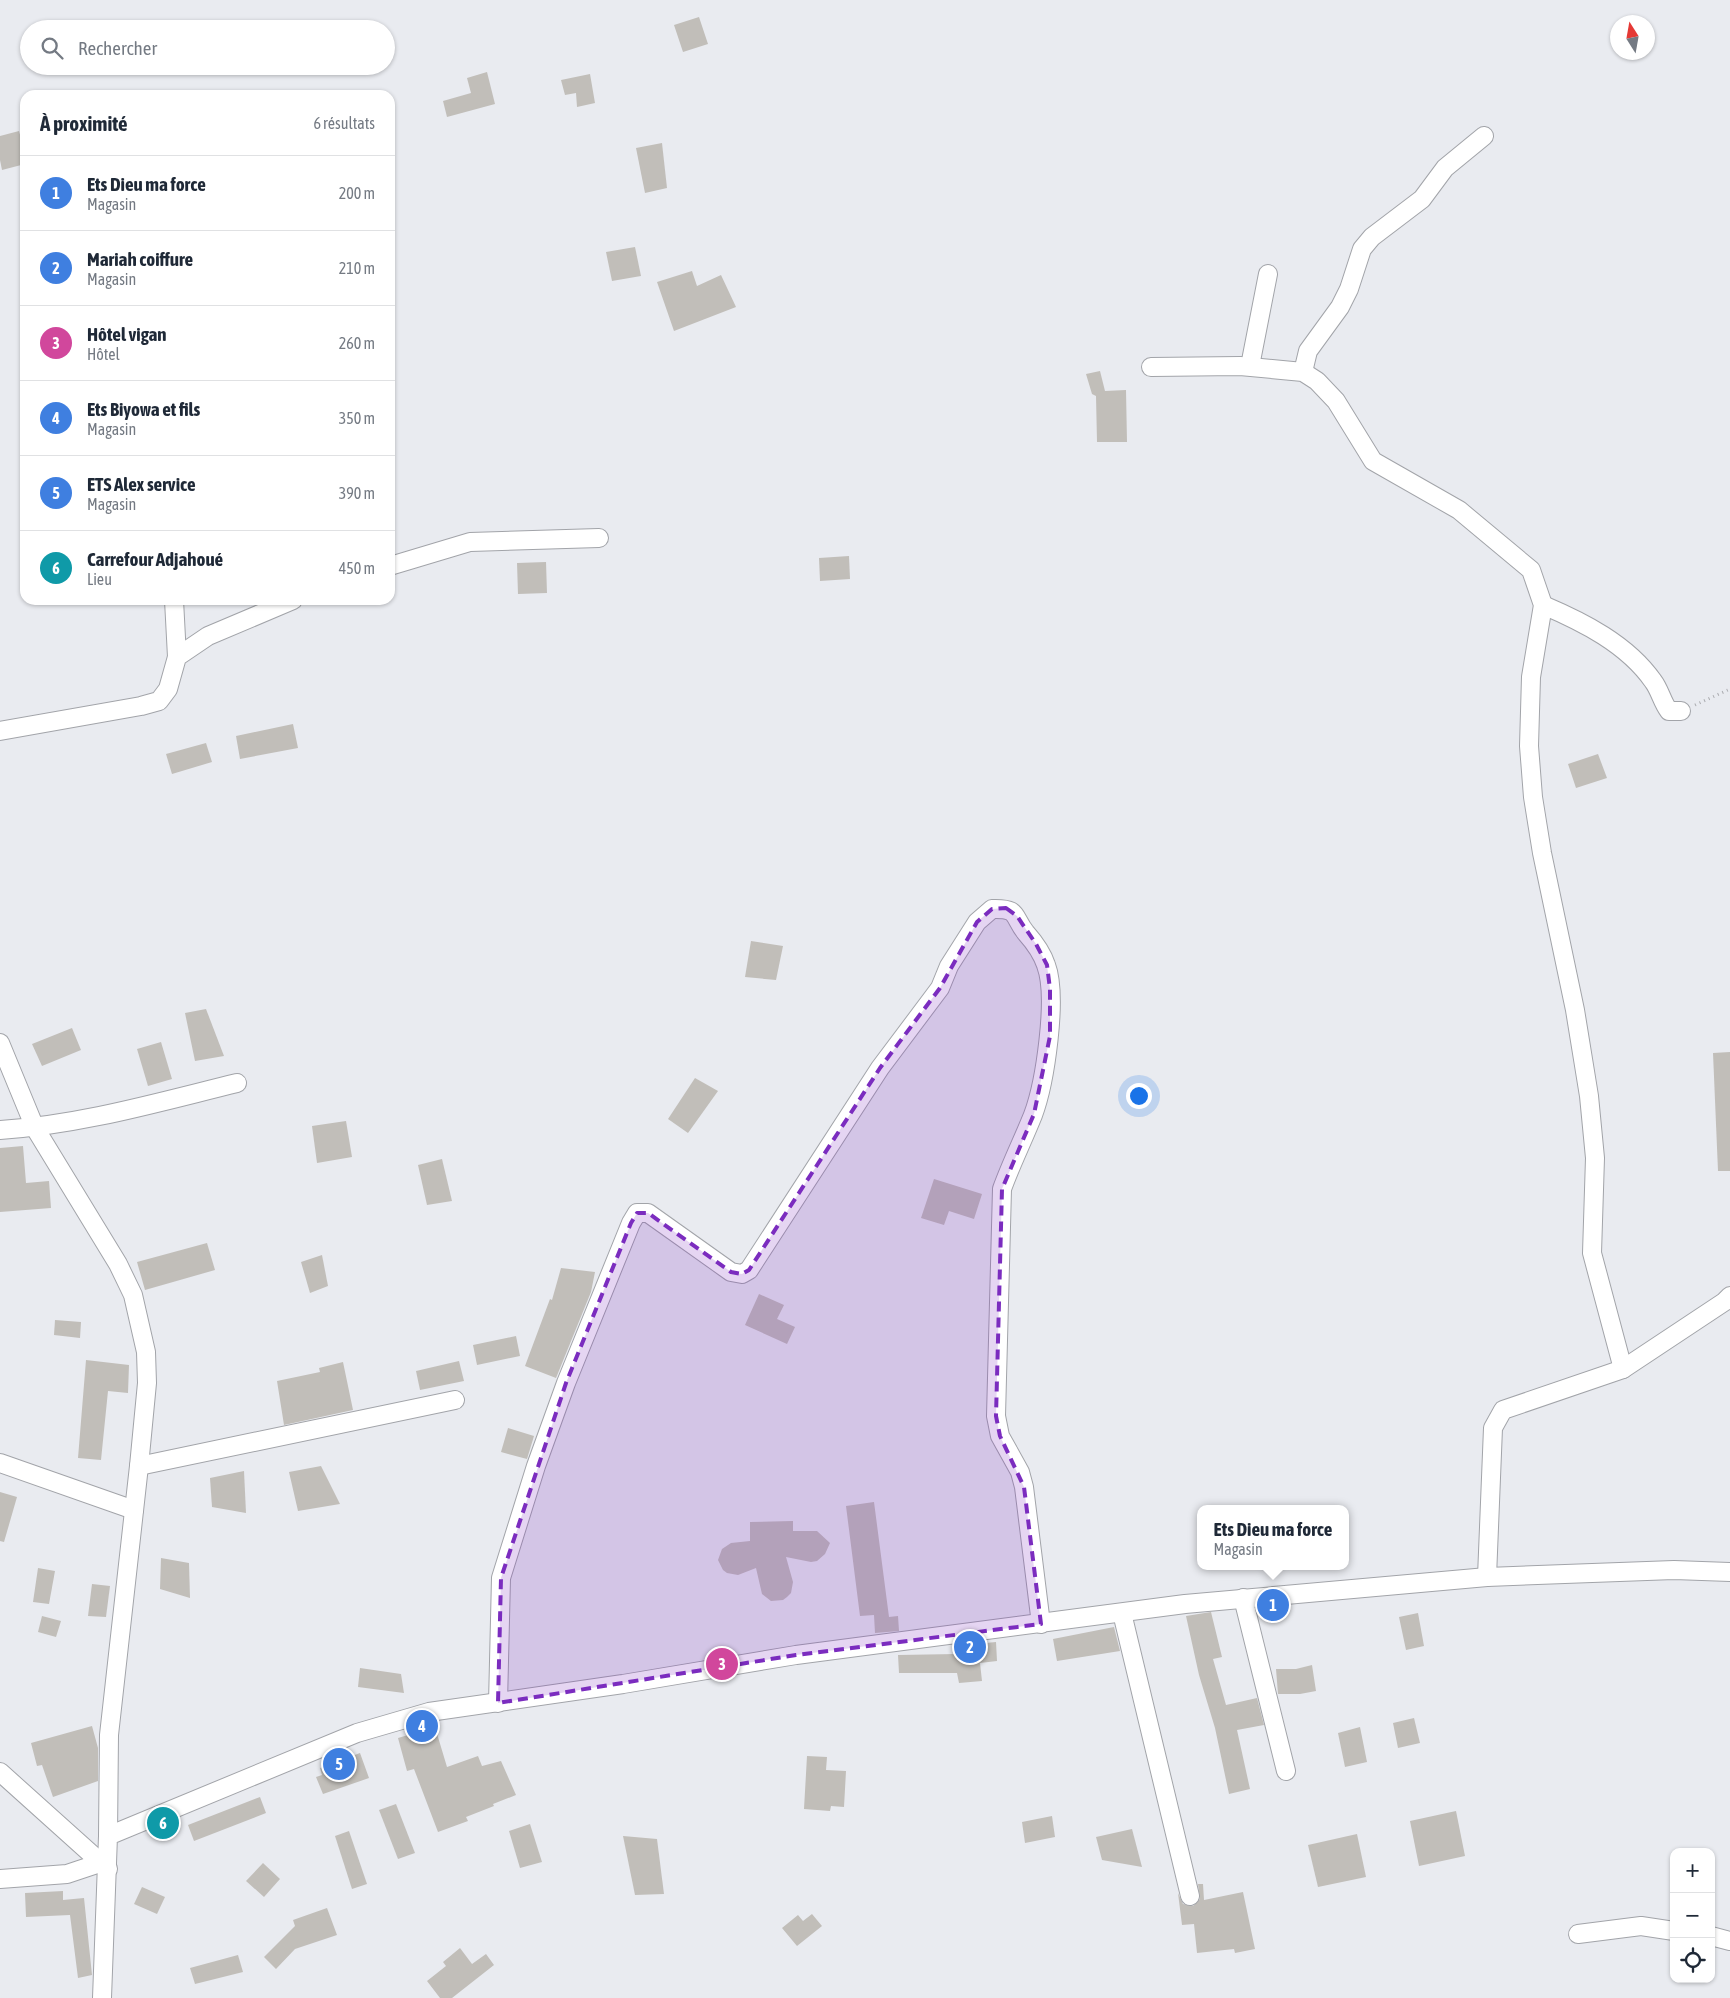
<!DOCTYPE html>
<html lang="fr">
<head>
<meta charset="utf-8">
<style>
	body { margin:0; font-family:"Asap Condensed",sans-serif; background:#f2f2f3; color:#1f2937 }
	.controls { position:absolute; right:15px; bottom:15px; display:grid; overflow:hidden; border-radius:10px; box-shadow:0 1px 4px #0004 }
	.controls button { width:45px; height:45px; display:grid; place-items:center; padding:0; border:0; border-bottom:1px solid #e0e1e3; background:#fff; color:#1f2937; font:25px sans-serif }
	.compass { position:absolute; left:1610px; top:15px; width:45px; height:45px; border-radius:50%; background:#fff; box-shadow:0 1px 4px #0004; rotate:349deg }
	.you { position:absolute; left:1138px; top:1095px; width:18px; height:18px; margin:-12px; border:4px solid #fff; border-radius:50%; background:#1a73e8; box-shadow:0 0 0 8px #1a73e833 }
	.badge { display:grid; place-items:center; width:32px; height:32px; border-radius:50%; background:#328151; color:#fff; font-size:16px; font-weight:700 }
	.pin { position:absolute; translate:-50% -50%; border:2px solid #fff; box-shadow:0 1px 5px #0006 }
	.popup { position:absolute; left:1197px; top:1505px; width:152px; height:65px; box-sizing:border-box; display:grid; place-content:center; border-radius:10px; background:#fff; filter:drop-shadow(0 1px 4px #0005); font-size:16px; white-space:nowrap; color:#747a83 }
	.popup b { font-size:19px; color:#1f2937 }
	.popup::after { content:''; position:absolute; left:50%; top:100%; margin-left:-10px; border:10px solid transparent; border-top-color:#fff }
	.list { margin:0; padding:0; list-style:none }
	h2 { display:flex; justify-content:space-between; align-items:center; height:65px; margin:0; padding:0 20px; font-size:21px }
	h2 small { font-size:16px; font-weight:400; color:#747a83 }
	.list li { display:grid; grid-template-columns:32px 1fr auto; gap:15px; align-items:center; box-sizing:border-box; height:75px; padding:0 20px; border-top:1px solid #e0e1e3 }
	.list b { display:block; font-size:19px; white-space:nowrap }
	.list p { margin:0; font-size:16px; white-space:nowrap; color:#747a83 }
	.list em { font-size:16px; font-style:normal; color:#747a83 }
	.icon { flex:none; width:28px; height:28px; fill:none; stroke:currentColor; stroke-width:2; stroke-linecap:round; stroke-linejoin:round }
	.map { position:relative; flex:none; width:1730px; height:1998px; overflow:hidden }
	.search { position:absolute; background:#fff; box-shadow:0 1px 4px #0004; left:20px; top:20px; width:375px; height:55px; display:flex; align-items:center; gap:12px; box-sizing:border-box; padding:0 18px; border-radius:28px; color:#747a83; font-size:19px }
	.panel { position:absolute; background:#fff; box-shadow:0 1px 4px #0004; left:20px; top:90px; width:375px; height:515px; border-radius:15px }
	.map>svg:first-child { display:block }
</style>
</head>
<body>
<div class="map">
<svg width="1730" height="1998" viewBox="0 0 1730 1998">
	<rect width="100%" height="100%" fill="#e9ebf0"/>
	<g fill="#c1beb9">
		<path d="M699,17L708,44L683,52L674,25Z"/>
		<path d="M487,72L495,104L447,117L443,101L471,93L467,78Z"/>
		<path d="M590,74L595,103L577,107L576,93L565,95L561,80Z"/>
		<path d="M19,131L25,154V164L2,170L0,160V136Z"/>
		<path d="M662,143L667,188L645,193L636,148Z"/>
		<path d="M635,247L641,276L612,281L606,252Z"/>
		<path d="M692,271L697,286L721,275L736,307L674,331L657,282Z"/>
		<path d="M1100,371L1105,391L1126,390L1127,442H1097L1096,396L1092,394L1086,374Z"/>
		<path d="M849,556L850,579L820,581L819,558Z"/>
		<path d="M546,562L547,593L518,594L517,563Z"/>
		<path d="M293,724L298,748L240,759L236,736Z"/>
		<path d="M206,743L212,762L172,774L166,754Z"/>
		<path d="M1598,754L1607,778L1576,788L1568,764Z"/>
		<path d="M751,941L783,946L776,980L745,977Z"/>
		<path d="M206,1009L224,1056L195,1061L185,1013Z"/>
		<path d="M72,1028L81,1050L42,1066L32,1044Z"/>
		<path d="M161,1042L172,1079L148,1086L137,1049Z"/>
		<path d="M1730,1052V1171H1718L1713,1053Z"/>
		<path d="M695,1078L718,1091L688,1133L668,1119Z"/>
		<path d="M346,1121L352,1157L317,1163L312,1126Z"/>
		<path d="M23,1146L26,1183L49,1181L51,1208L0,1212V1148Z"/>
		<path d="M442,1159L452,1201L427,1205L418,1165Z"/>
		<path d="M934,1179L982,1194L974,1219L949,1211L944,1225L921,1218Z"/>
		<path d="M207,1243L215,1270L145,1290L137,1262Z"/>
		<path d="M322,1255L328,1286L310,1293L301,1262Z"/>
		<path d="M561,1268L595,1272L591,1292L556,1378L525,1366L550,1299L552,1300Z"/>
		<path d="M759,1294L784,1305L777,1319L795,1327L787,1344L745,1325Z"/>
		<path d="M55,1320L81,1322L80,1338L54,1335Z"/>
		<path d="M516,1336L520,1356L477,1365L473,1345Z"/>
		<path d="M86,1360L129,1365L128,1393L108,1391L101,1460L78,1458Z"/>
		<path d="M459,1361L464,1381L420,1390L416,1371Z"/>
		<path d="M343,1362L353,1410L284,1425L277,1381L320,1372L319,1368Z"/>
		<path d="M508,1428L534,1436L527,1459L501,1452Z"/>
		<path d="M321,1466L340,1504L298,1511L289,1472Z"/>
		<path d="M244,1471L246,1513L212,1507L210,1478Z"/>
		<path d="M0,1492L17,1497L4,1542L0,1541Z"/>
		<path d="M874,1502L889,1617L898,1616L899,1631L875,1633L874,1615L860,1616L846,1506Z"/>
		<path d="M793,1521V1531H817L830,1543L825,1554L817,1561L811,1562L786,1557L793,1582L791,1593L787,1597L783,1600L771,1601L762,1594L756,1568L738,1575L727,1573L723,1570L718,1560L722,1549L731,1543L750,1541V1522Z"/>
		<path d="M161,1558L189,1563L190,1598L160,1589Z"/>
		<path d="M38,1568L55,1571L49,1604L33,1602Z"/>
		<path d="M92,1584L110,1586L106,1617L88,1616Z"/>
		<path d="M1211,1612L1222,1657L1213,1659L1226,1705L1257,1698L1264,1725L1237,1730L1250,1789L1229,1794L1215,1728L1199,1675L1186,1616Z"/>
		<path d="M1418,1613L1424,1646L1406,1650L1399,1617Z"/>
		<path d="M42,1616L61,1621L56,1637L38,1632Z"/>
		<path d="M1114,1627L1120,1651L1057,1661L1053,1639Z"/>
		<path d="M996,1642L997,1661L980,1663L982,1681L959,1683L957,1673H899L898,1655L956,1654L955,1646Z"/>
		<path d="M1312,1665L1316,1691L1300,1694H1278L1276,1669H1296Z"/>
		<path d="M360,1668L401,1674L404,1693L358,1687Z"/>
		<path d="M1414,1718L1420,1743L1398,1748L1393,1723Z"/>
		<path d="M92,1726L98,1748V1781L53,1797L42,1765L37,1766L31,1743Z"/>
		<path d="M435,1727L447,1767L478,1756L482,1766L501,1761L516,1795L493,1804L494,1806L466,1817L468,1821L438,1832L414,1769L407,1771L398,1738Z"/>
		<path d="M1360,1727L1367,1762L1345,1767L1338,1733Z"/>
		<path d="M360,1753L369,1778L323,1794L316,1777L322,1775L320,1768Z"/>
		<path d="M807,1756L827,1757L826,1770L846,1771L844,1807L831,1806L830,1811L804,1809Z"/>
		<path d="M260,1797L266,1813L194,1841L188,1825Z"/>
		<path d="M396,1804L415,1853L398,1859L379,1810Z"/>
		<path d="M1456,1811L1465,1856L1419,1866L1410,1821Z"/>
		<path d="M1052,1816L1055,1837L1025,1843L1022,1822Z"/>
		<path d="M530,1824L542,1862L520,1868L509,1831Z"/>
		<path d="M1132,1829L1142,1867L1102,1860L1096,1837Z"/>
		<path d="M349,1831L367,1884L352,1889L335,1836Z"/>
		<path d="M1357,1834L1366,1877L1318,1887L1308,1845Z"/>
		<path d="M623,1836L657,1839L664,1894L635,1895Z"/>
		<path d="M263,1863L280,1879L264,1897L246,1881Z"/>
		<path d="M1198,1884H1203L1204,1900L1243,1892L1255,1949L1235,1953L1234,1949L1197,1953L1194,1924L1182,1925L1178,1893L1183,1904L1193,1906L1200,1899Z"/>
		<path d="M142,1887L165,1897L157,1914L134,1904Z"/>
		<path d="M63,1891V1900L84,1898L92,1975L78,1978L70,1915L26,1917L25,1893Z"/>
		<path d="M327,1908L337,1935L295,1949L276,1969L264,1957L295,1926L293,1920Z"/>
		<path d="M812,1914L822,1926L797,1946L782,1928L798,1915L803,1921Z"/>
		<path d="M460,1948L472,1964L486,1954L494,1965L452,1998H440L427,1981L446,1966L443,1962Z"/>
		<path d="M238,1955L243,1972L195,1984L190,1968Z"/>
	</g>
	<g fill="none" stroke-linecap="round" stroke-linejoin="round">
		<defs>
			<g id="minor">
				<path d="M1250,366L1268,274"/>
				<path d="M1151,367L1240,366L1303,372L1317,381L1336,401L1373,461L1459,510L1531,570L1543,605L1531,677L1529,746L1533,797L1542,853L1575,1010L1589,1096L1595,1158L1592,1253L1623,1369"/>
				<path d="M1303,372L1308,351L1340,307L1349,289L1362,249L1372,237L1422,199L1445,168L1484,136"/>
				<path d="M390,566L470,542L599,538"/>
				<path d="M174,600L177,657"/>
				<path d="M1543,605C1583,622 1627,644 1653,681C1660,690 1662,702 1669,711H1681"/>
				<path d="M0,731L141,706L159,701L168,689L177,657L208,636L293,600"/>
				<path d="M0,1043L35,1128L118,1264L133,1295L146,1352L147,1383L139,1466L109,1735L108,1836"/>
				<path d="M0,1130C80,1125 159,1102 237,1083"/>
				<path d="M0,1463L134,1510"/>
				<path d="M139,1466L455,1400"/>
				<path d="M1487,1577L1493,1428L1503,1410L1623,1369L1724,1302L1730,1296"/>
				<path d="M1243,1598L1286,1771"/>
				<path d="M1122,1613L1190,1896"/>
				<path d="M498,1703L501,1578L536,1466L566,1383L631,1223L637,1213H648L731,1272L742,1274L749,1270L880,1068L940,988L949,966L977,922L992,909C1020,908 1012,916 1026,933C1034,942 1042,953 1046,965C1058,997 1045,1083 1033,1115C1023,1140 1011,1164 1002,1189L996,1416L1000,1436L1020,1472L1024,1487L1041,1624"/>
				<path d="M0,1772L108,1869"/>
				<path d="M0,1879L67,1874L100,1863"/>
				<path d="M1578,1934L1641,1926L1674,1931"/>
				<path d="M1711,1936L1730,1941"/>
				<path d="M102,1998L108,1836L357,1733L429,1712L623,1684L796,1655L1185,1604L1487,1577L1674,1570L1730,1572"/>
			</g>
		</defs>
		<use href="#minor" stroke="#a2a4a9" stroke-width="20"/>
		<path stroke="#abacb0" stroke-width="3" stroke-dasharray="1 4" stroke-linecap="butt" d="M1695,705L1730,689"/>
		<use href="#minor" stroke="#fff" stroke-width="18"/>
	</g>
	<path fill="#7b2cbf" fill-opacity="0.2" stroke="#7b2cbf" stroke-width="4" stroke-dasharray="10 6" stroke-linejoin="round" d="M1006,908L1017,916L1036,944L1047,965L1050,989V1036L1034,1114L1002,1189L996,1416L1000,1436L1024,1487L1041,1624L796,1655L498,1703L501,1578L566,1383L631,1223L637,1213H648L731,1272L742,1274L749,1270L880,1068L940,988L977,922L992,909Z"/>
</svg>
<div class="controls">
<button>+</button>
<button>−</button>
<button><svg class="icon" aria-label="locate" viewBox="0 0 24 24"><circle cx="12" cy="12" r="6"/><path d="M12 2v4M12 18v4M2 12h4M18 12h4"/></svg></button>
</div>
<svg class="compass" viewBox="-18 -18 36 36"><path d="M0-13l5 13h-10z" fill="#e53935"/><path d="M0 13l5-13h-10z" fill="#747a83"/></svg>
<div class="you"></div>
<div class="pin badge" style="left:1273px;top:1605px;background:#3f7fe0">1</div>
<div class="popup"><b>Ets Dieu ma force</b>Magasin</div>
<div class="pin badge" style="left:970px;top:1647px;background:#3f7fe0">2</div>
<div class="pin badge" style="left:722px;top:1664px;background:#d1479c">3</div>
<div class="pin badge" style="left:422px;top:1726px;background:#3f7fe0">4</div>
<div class="pin badge" style="left:339px;top:1764px;background:#3f7fe0">5</div>
<div class="pin badge" style="left:163px;top:1823px;background:#0f9aa8">6</div>
<div class="search"><svg class="icon" aria-label="search" viewBox="0 0 24 24"><circle cx="10" cy="10" r="6"/><path d="M15 15l6 6"/></svg>Rechercher</div>
<section class="panel">
<h2>À proximité<small>6 résultats</small></h2>
<ul class="list">
<li><span class="badge" style="background:#3f7fe0">1</span><div><b>Ets Dieu ma force</b><p>Magasin</p></div><em>200 m</em></li>
<li><span class="badge" style="background:#3f7fe0">2</span><div><b>Mariah coiffure</b><p>Magasin</p></div><em>210 m</em></li>
<li><span class="badge" style="background:#d1479c">3</span><div><b>Hôtel vigan</b><p>Hôtel</p></div><em>260 m</em></li>
<li><span class="badge" style="background:#3f7fe0">4</span><div><b>Ets Biyowa et fils</b><p>Magasin</p></div><em>350 m</em></li>
<li><span class="badge" style="background:#3f7fe0">5</span><div><b>ETS Alex service</b><p>Magasin</p></div><em>390 m</em></li>
<li><span class="badge" style="background:#0f9aa8">6</span><div><b>Carrefour Adjahoué</b><p>Lieu</p></div><em>450 m</em></li>
</ul>
</section>
</div>
</body>
</html>
